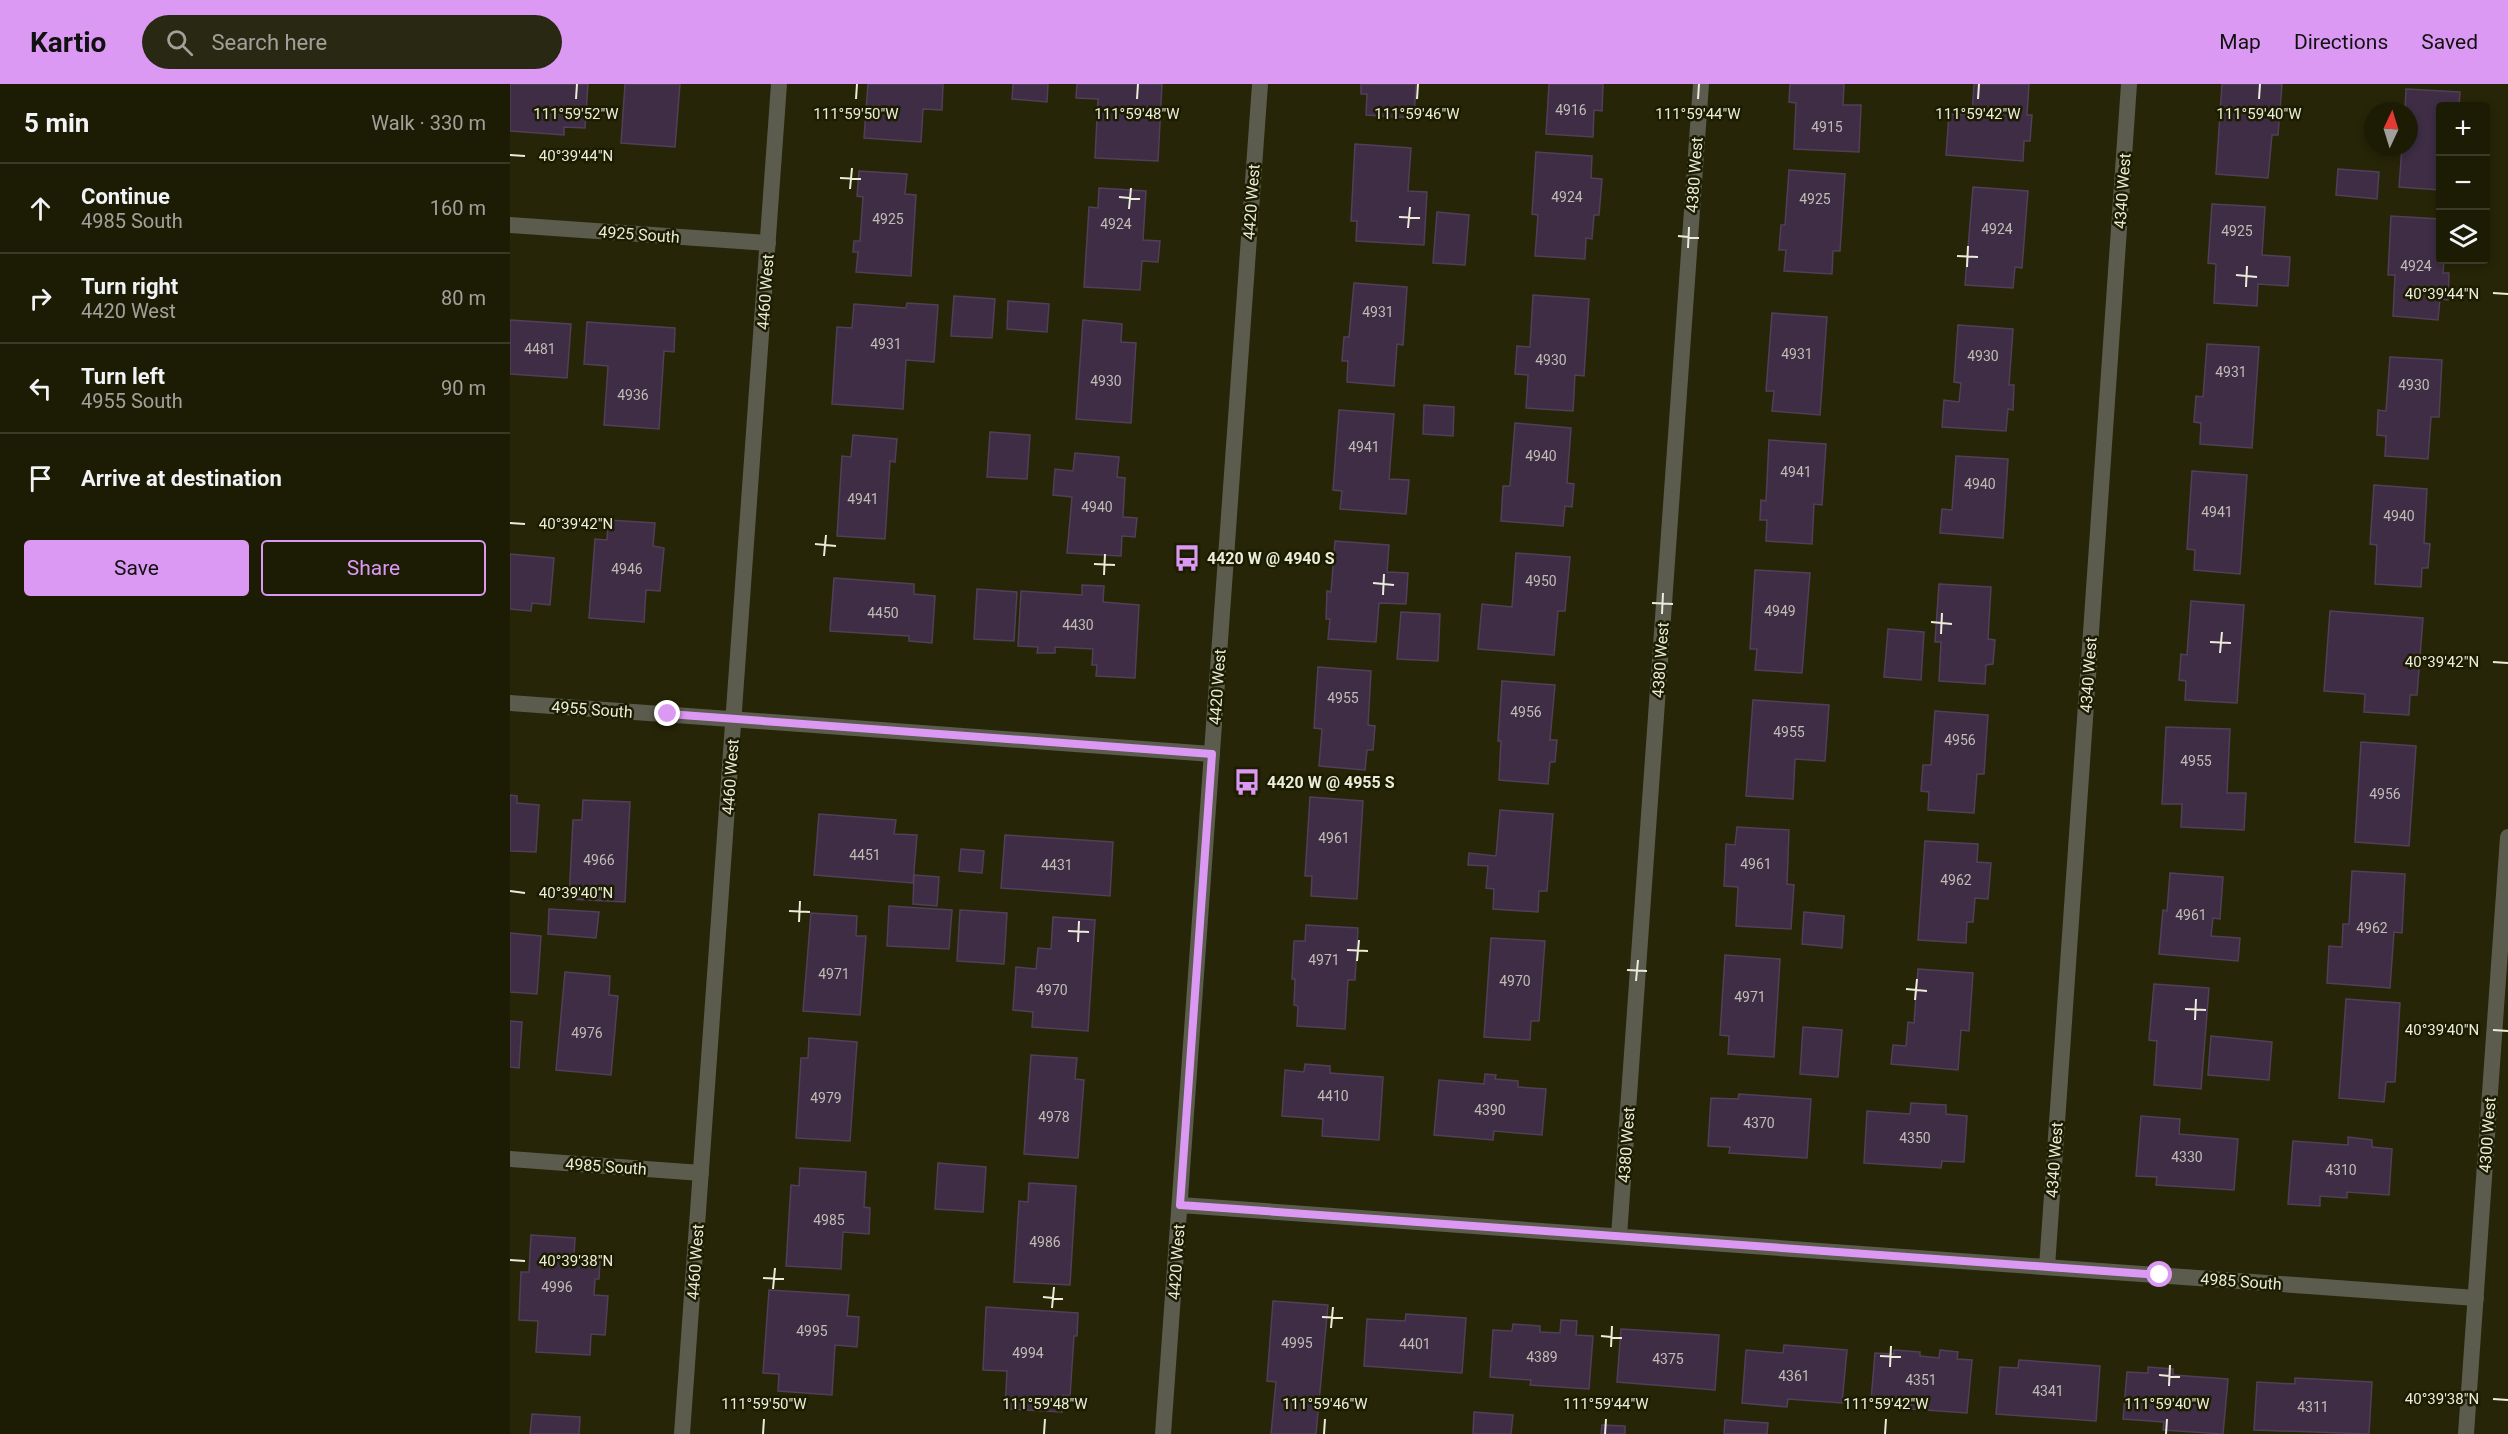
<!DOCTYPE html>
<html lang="en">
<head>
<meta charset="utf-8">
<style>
	body { margin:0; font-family:Roboto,sans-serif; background:#292913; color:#f1f3f6 }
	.controls { position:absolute; right:18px; top:18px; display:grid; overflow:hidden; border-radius:6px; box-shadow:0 3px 9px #0003 }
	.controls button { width:54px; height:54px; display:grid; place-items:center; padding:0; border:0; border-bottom:2px solid #3a3a27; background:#1c1c05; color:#f1f3f6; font:30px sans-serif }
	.compass { position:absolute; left:1854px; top:18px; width:54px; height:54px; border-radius:50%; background:#1c1c05; box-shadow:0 3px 9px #0003; rotate:4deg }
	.stop { position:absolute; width:18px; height:18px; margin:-14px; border:4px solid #dc99f4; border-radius:50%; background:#fff }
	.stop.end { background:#dc99f4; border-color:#fff; box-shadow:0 2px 6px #0008 }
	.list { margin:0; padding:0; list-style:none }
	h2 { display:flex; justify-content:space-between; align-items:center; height:78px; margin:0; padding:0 24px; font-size:26px }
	h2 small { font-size:20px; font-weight:400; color:#a0a19a }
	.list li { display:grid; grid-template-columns:39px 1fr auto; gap:18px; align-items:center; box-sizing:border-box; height:90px; padding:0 24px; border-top:2px solid #3a3a27 }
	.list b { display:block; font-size:22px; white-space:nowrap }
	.list p { margin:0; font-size:20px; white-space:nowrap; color:#a0a19a }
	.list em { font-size:20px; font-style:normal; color:#a0a19a }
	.actions { display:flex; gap:12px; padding:18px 24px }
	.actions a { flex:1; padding:14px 0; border:2px solid #dc99f4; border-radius:6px; text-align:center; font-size:21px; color:#dc99f4 }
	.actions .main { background:#dc99f4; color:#111 }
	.icon { flex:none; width:33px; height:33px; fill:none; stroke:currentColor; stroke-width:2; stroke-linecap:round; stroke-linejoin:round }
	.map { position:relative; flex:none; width:1998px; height:1350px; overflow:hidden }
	header { display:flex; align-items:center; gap:36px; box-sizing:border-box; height:84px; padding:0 30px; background:#dc99f4; color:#111 }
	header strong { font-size:28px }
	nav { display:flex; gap:33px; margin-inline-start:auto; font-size:21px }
	.search { width:420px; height:54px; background:#292913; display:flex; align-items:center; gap:15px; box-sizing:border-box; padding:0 21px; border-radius:33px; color:#a0a19a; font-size:22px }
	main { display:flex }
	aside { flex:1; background:#1c1c05 }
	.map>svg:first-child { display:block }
</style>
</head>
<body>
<header>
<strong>Kartio</strong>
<div class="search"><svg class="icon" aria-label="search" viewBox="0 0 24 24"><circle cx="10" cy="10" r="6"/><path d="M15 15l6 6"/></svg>Search here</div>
<nav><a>Map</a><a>Directions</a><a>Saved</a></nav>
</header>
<main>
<aside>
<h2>5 min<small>Walk · 330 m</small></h2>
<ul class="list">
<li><svg class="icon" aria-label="ahead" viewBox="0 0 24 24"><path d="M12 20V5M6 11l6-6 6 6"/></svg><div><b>Continue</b><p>4985 South</p></div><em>160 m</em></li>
<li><svg class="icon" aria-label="right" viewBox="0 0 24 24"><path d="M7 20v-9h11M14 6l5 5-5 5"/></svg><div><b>Turn right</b><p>4420 West</p></div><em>80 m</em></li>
<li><svg class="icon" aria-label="left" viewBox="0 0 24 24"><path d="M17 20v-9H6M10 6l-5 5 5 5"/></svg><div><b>Turn left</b><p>4955 South</p></div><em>90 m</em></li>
<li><svg class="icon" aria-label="arrive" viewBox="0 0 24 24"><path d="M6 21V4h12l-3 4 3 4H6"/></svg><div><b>Arrive at destination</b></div></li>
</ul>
<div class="actions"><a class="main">Save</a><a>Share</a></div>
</aside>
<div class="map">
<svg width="1998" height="1350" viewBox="0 0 1998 1350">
	<rect width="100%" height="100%" fill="#262507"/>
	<g fill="#3e2d44" stroke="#513f58" stroke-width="1.5">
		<path d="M0,0H78L75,44L54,43V51L0,47Z"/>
		<path d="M115,0H170L165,63L111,59Z"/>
		<path d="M358,0H433L432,26L413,25L411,58L354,54Z"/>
		<path d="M503,0H538L537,18L502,15Z"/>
		<path d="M567,0H652L648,77L585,74L588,15L566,14Z"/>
		<path d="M851,0H906L904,34L856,31L857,10H851Z"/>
		<path d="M1039,0H1093L1092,27L1084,26L1083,53L1036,50Z"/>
		<path d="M1280,0H1334L1333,21H1351L1349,68L1284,65L1286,19L1279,18Z"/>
		<path d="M1464,0H1519L1517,31H1522L1520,57H1514L1513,77L1436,71L1439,30L1462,31Z"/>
		<path d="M1712,0H1772L1768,51H1762L1758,94L1706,90Z"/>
		<path d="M1896,5L1950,8L1949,22H1930V106L1889,103L1892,63H1899V27H1895Z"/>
		<path d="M845,60L901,64L898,107L917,108L914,161L846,157L847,137H841Z"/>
		<path d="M1026,68L1082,72L1081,94L1092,95L1089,131H1084L1082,155L1076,154L1075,175L1025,172L1028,131L1022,130Z"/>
		<path d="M1828,85L1869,88L1867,115L1826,111Z"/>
		<path d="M1279,86L1335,90L1330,167H1323L1322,190L1274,187L1276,166H1269L1271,141H1275Z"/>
		<path d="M349,87L397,90L395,110L406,111L401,192L346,188L348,168H343L344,157H350L353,113L347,112Z"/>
		<path d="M1463,103L1518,107L1512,184L1505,183L1503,204L1455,201Z"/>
		<path d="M589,104L636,107L633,156L650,157L648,178L632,177L630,206L574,203L579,123L588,124Z"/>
		<path d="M1702,120L1755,123L1752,171L1780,173L1778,202L1748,200L1747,222L1704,219L1706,180L1698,179Z"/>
		<path d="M927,128L959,131L955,181L923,179Z"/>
		<path d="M1881,132L1930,135V176H1934L1933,189H1939L1938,216L1930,215L1928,236L1883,232L1885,191H1878Z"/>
		<path d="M844,199L897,203L893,261L887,260L884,302L837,298L838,277H832L834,253H839Z"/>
		<path d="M1023,211L1079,215L1074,292L1065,291L1063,327L1016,324L1018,291L1005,290L1007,262L1020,263Z"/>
		<path d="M444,212L485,215L482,254L441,252Z"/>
		<path d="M498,217L539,220L537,248L497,245Z"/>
		<path d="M397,219L428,221L424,278L396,276L393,325L322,320L327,243L342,244L344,220L396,224Z"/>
		<path d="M1262,229L1317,233L1310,331L1262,327L1264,307H1256Z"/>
		<path d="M0,236L61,240L57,294L0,290Z"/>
		<path d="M573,236L612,240L611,258L626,259L621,339L566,335Z"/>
		<path d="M77,238L165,244L164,268L154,267L149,345L94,341L98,282L74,280Z"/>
		<path d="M1448,241L1503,245L1499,301H1504L1503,326L1498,325L1496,347L1432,343L1434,316L1449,318L1451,299L1444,298Z"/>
		<path d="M1697,260L1749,263L1742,364L1690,360L1691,339L1684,338L1686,312L1693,313Z"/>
		<path d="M1880,273L1932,276L1929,333H1921L1918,375L1875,372L1876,352L1867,351L1868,326L1876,327Z"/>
		<path d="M914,321L944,323L943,352L913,350Z"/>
		<path d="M829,326L884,330L879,395L899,396L896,430L830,425L832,407L823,406Z"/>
		<path d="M1005,339L1061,344L1057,399L1064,400L1062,423L1055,422L1053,442L991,437L993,402H1000Z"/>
		<path d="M480,348L520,351L517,395L477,393Z"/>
		<path d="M343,351L387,355L385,378L380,377L375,455L327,452L332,372L341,373Z"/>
		<path d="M1259,356L1316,360L1312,421L1304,420L1302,460L1256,457L1257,436H1250L1251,416L1256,417Z"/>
		<path d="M565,369L609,373L607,393L615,394L613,433L627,434L625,453L612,452L611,472L557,469L562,413L543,411L545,385L563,387Z"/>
		<path d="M1446,372L1498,375L1493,454L1430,449L1432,425L1442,426Z"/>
		<path d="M1682,387L1737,391L1730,490L1684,486L1685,466L1677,465Z"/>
		<path d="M1864,401L1917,405L1914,459L1920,460L1918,484H1912L1911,503L1865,500L1867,461L1860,460Z"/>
		<path d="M98,436L145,439L143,462L154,464L150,507L136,506L134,538L79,534L85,455L97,456Z"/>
		<path d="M825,457L879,461L877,488L898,489L896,520L869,519L866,558L818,555L820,535H816L817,507L821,508Z"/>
		<path d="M1006,469L1060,473L1055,527H1048L1044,571L968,565L972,520L1002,523Z"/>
		<path d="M0,470L44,474L40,521L22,519L21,527L0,525Z"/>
		<path d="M1245,486L1300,489L1292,589L1245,586L1247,565H1240Z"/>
		<path d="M324,494L404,500V510L425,512L422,559L399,557V552L320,547Z"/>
		<path d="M1429,500L1481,503L1478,555L1485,556L1483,580L1476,581L1475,600L1429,597L1431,558H1425Z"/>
		<path d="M572,501L594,502L593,518L629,521L625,594L586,592L587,581H582L583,565L545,563V569H527L528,563L508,562L511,507L572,511Z"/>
		<path d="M467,505L507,508L504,557L464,555Z"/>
		<path d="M1681,517L1734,521L1727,619L1675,616L1676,597L1669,596L1671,570L1677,571Z"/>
		<path d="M1820,527L1913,534L1907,611H1900L1899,631L1854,628L1855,610L1814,607Z"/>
		<path d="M891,528L930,530L928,577L887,575Z"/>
		<path d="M1378,545L1414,548L1411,596L1374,593Z"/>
		<path d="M808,583L861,587L858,641L865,642L863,666H857L855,686L809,682L812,645L804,644Z"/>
		<path d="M992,597L1045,601L1040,656H1047L1045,678H1040L1038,700L989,696L991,657H988Z"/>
		<path d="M1243,616L1319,621L1315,677L1285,675L1283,715L1236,712Z"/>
		<path d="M1425,627L1478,631L1474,690H1467L1464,729L1418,726L1419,708L1411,707L1413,681H1421Z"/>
		<path d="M1656,643L1720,645L1717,709H1736L1734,746L1671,743L1672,720H1652Z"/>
		<path d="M1851,658L1906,662L1899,762L1845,758Z"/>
		<path d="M0,711L7,712V719L29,721L26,768L0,767Z"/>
		<path d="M800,713L853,717L847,815L801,812L802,792H795Z"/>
		<path d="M73,716L120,718L115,818L59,815L63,736H72Z"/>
		<path d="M990,726L1043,730L1037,807H1029L1028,828L983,825L984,805L976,804L978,782L958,781L959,769L986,772Z"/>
		<path d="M309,730L386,736L384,750L407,751L403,799L304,791Z"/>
		<path d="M1227,743L1279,746L1277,800L1284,801L1281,845L1226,842L1228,803L1214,802L1216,760L1225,761Z"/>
		<path d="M495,751L603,758L600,812L491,804Z"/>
		<path d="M1415,757L1468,760L1467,778L1481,779L1478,815L1465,814L1463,838H1457L1456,859L1408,856Z"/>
		<path d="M451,765L474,767L472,789L449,787Z"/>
		<path d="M1842,787L1895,790L1892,849L1884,848L1880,904L1817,899L1819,862L1832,863L1833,840H1839Z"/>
		<path d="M1660,789L1713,793L1710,835L1703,834L1701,852L1730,854L1728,877L1649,870L1653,826L1657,827Z"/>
		<path d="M404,791L429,793L427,822L403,820Z"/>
		<path d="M379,822L442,826L439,865L377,862Z"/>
		<path d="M39,825L89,828L86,854L38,850Z"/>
		<path d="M450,826L497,829L494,880L447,877Z"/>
		<path d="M1294,828L1334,832L1332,864L1292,860Z"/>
		<path d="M301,829L347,832L346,852H356L350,931L293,927Z"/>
		<path d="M543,833L585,836L578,947L522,943L523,928L503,926L506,883L526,885L528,864L541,865Z"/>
		<path d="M796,841L848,844L845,896H838L835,945L787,942L788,922L784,921L785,895H782L784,857H795Z"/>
		<path d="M0,849L31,852L27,910L0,908Z"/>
		<path d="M981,854L1035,857L1029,937H1021L1020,956L974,953Z"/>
		<path d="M1215,871L1270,875L1264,973L1218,970L1219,952L1210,951Z"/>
		<path d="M1408,885L1463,889L1459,947L1451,946L1448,986L1381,980L1383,961L1396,962L1398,938L1404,939Z"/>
		<path d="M55,888L100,892L99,911L108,912L101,991L46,986Z"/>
		<path d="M1644,900L1699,904L1691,1005L1644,1001L1647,957L1639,956Z"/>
		<path d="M1836,915L1890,919L1885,998H1876L1874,1018L1829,1014Z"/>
		<path d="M0,937L12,938L9,984L0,983Z"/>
		<path d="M1293,943L1332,946L1328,993L1290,990Z"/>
		<path d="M1701,952L1762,958L1759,996L1698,991Z"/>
		<path d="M299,954L347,958L340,1057L286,1054L291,974H298Z"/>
		<path d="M521,971L567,974L565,995L574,996L568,1074L514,1070Z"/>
		<path d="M795,980L820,982V989L873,993L869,1056L812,1052L813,1035L772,1032L775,986L794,988Z"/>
		<path d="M975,990L986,991L985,995L1008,997V1003L1036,1005L1032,1051L984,1047L983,1056L924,1051L929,996L974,1000Z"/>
		<path d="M1229,1010L1301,1015L1297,1074L1219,1069L1220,1063L1198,1062L1201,1014L1228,1015Z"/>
		<path d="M1401,1019L1436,1021V1030L1457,1032L1454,1078L1432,1077L1431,1084L1354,1079L1357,1027L1400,1030Z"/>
		<path d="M1631,1032L1670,1035L1669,1050L1728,1055L1724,1106L1646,1101L1647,1093L1626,1092Z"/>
		<path d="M1838,1053L1862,1056V1063L1882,1065L1879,1111L1837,1108V1114L1810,1112V1122L1778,1120L1783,1057L1838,1061Z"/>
		<path d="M428,1079L476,1083L473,1128L425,1125Z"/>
		<path d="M290,1084L356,1088L354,1123L360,1124L359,1150L333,1148L331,1185L276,1182L281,1101L289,1102Z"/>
		<path d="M519,1099L566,1102L560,1201L504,1198L509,1117L518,1118Z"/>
		<path d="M21,1151L65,1154L64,1171L90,1173L89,1195H85L84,1211L98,1212L95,1251L81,1250L80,1271L26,1268L28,1237L9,1236L11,1188H19Z"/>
		<path d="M259,1206L339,1211L337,1232L349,1233L347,1263L325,1261L322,1311L268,1307L269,1290L253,1289Z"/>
		<path d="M763,1217L818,1221L806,1350H761L766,1298L757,1297Z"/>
		<path d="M476,1223L568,1229L567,1252H564L560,1312L553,1311L552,1328L495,1325L497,1287L473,1286Z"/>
		<path d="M896,1230L956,1234L952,1289L854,1282L857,1235L895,1237Z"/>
		<path d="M1051,1236L1067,1237L1066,1251L1083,1252L1079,1305L1020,1301L1021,1296L980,1293L983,1246L1002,1247L1003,1240L1030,1242V1248L1050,1249Z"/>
		<path d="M1111,1245L1209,1251L1205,1306L1107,1298Z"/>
		<path d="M1274,1261L1337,1266L1332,1319L1278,1315L1277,1323L1232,1319L1236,1266L1273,1269Z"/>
		<path d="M1384,1266L1410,1268V1272L1429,1274L1430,1266L1448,1268L1447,1275L1462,1276L1457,1329L1401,1325V1319L1361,1316L1365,1269L1384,1270Z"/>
		<path d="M1509,1276L1590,1282L1586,1337L1486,1330L1490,1283L1508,1284Z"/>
		<path d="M1638,1283L1663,1285V1291L1718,1295L1713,1350L1653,1346L1654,1338L1613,1335L1617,1288L1638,1289Z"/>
		<path d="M1785,1294L1862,1298L1859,1350L1744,1346L1747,1298L1785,1300Z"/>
		<path d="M964,1328L1003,1331L1001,1350H963Z"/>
		<path d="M22,1330L70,1333L69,1350H20Z"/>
		<path d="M1215,1336L1258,1339L1257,1350H1214Z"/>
		<path d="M1092,1341L1115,1342V1350H1091Z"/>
	</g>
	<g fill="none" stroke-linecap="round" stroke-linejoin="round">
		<g stroke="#5b5b4e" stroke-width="16">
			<path d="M0,141L258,159"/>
			<path d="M0,619L702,670"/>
			<path d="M0,1075L191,1089"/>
			<path d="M670,1121L1966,1214"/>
			<path d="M1109,1152L1191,0"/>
			<path d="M1537,1183L1619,0"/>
			<path d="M172,1350L269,0"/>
			<path d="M1956,1350L1998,753"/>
		</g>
		<path stroke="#5b5b4e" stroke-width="16" d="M653,1350L750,0"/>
	</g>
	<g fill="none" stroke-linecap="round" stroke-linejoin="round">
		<path stroke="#dc99f4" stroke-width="8" d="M158,630L702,670L670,1121L1650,1191"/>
	</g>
	<path fill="none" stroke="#ebecda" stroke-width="2" d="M66,15L67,0M346,15L347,0M627,15L628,0M907,15L908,0M1188,15L1189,0M1468,15L1469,0M1749,15L1750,0M0,71L15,72M330,94L351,95M340,105L342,84M609,113L630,115M619,125L621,104M889,133L910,134M898,144L900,123M1168,152L1189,154M1178,164L1179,143M1447,172L1468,173M1457,183L1458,162M1726,191L1747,193M1736,203L1737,182M1983,209L1998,210M0,439L15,440M305,460L326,462M314,472L316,451M584,480L605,481M594,491L595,470M863,499L884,501M873,511L874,490M1142,519L1163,520M1152,530L1153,509M1421,538L1442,540M1431,550L1432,529M1700,558L1721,559M1710,569L1712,548M1983,578L1998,579M0,807L15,809M279,827L300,828M289,838L290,817M558,847L579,848M568,858L569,837M837,866L858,867M847,877L849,856M1117,886L1137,887M1126,897L1128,876M1396,905L1417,907M1405,916L1407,895M1675,925L1696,926M1685,936L1686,915M1983,946L1998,947M0,1176L15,1177M253,1194L274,1195M263,1205L265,1184M533,1213L553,1215M542,1224L544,1203M812,1233L833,1234M821,1244L823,1223M1091,1252L1112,1254M1101,1263L1102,1242M1370,1272L1391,1273M1380,1283L1381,1262M1649,1291L1670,1293M1659,1302L1660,1281M1983,1315L1998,1316M253,1350L254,1335M534,1350L535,1335M814,1350L815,1335M1095,1350L1096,1335M1375,1350L1376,1335M1656,1350L1657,1335"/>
	<defs>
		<symbol id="bus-bare" viewBox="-9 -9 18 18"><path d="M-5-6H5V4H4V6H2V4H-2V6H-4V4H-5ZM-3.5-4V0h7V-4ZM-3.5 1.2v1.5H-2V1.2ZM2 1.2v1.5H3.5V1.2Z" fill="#dc99f4" stroke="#1c1c00" stroke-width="2.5" paint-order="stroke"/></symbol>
	</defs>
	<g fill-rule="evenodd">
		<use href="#bus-bare" x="658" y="455" width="38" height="38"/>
		<use href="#bus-bare" x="718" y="679" width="38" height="38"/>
	</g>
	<g text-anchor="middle" stroke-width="5" stroke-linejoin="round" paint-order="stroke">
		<g font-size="14" fill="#c0bcb4">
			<text x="1061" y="31">4916</text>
			<text x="1317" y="48">4915</text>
			<text x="1057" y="118">4924</text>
			<text x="1305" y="120">4925</text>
			<text x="378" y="140">4925</text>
			<text x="606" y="145">4924</text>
			<text x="1487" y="150">4924</text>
			<text x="1727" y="152">4925</text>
			<text x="1906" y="187">4924</text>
			<text x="868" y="233">4931</text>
			<text x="376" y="265">4931</text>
			<text x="30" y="270">4481</text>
			<text x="1287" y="275">4931</text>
			<text x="1473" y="277">4930</text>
			<text x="1041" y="281">4930</text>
			<text x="1721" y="293">4931</text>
			<text x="596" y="302">4930</text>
			<text x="1904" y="306">4930</text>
			<text x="123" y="316">4936</text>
			<text x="854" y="368">4941</text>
			<text x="1031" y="377">4940</text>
			<text x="1286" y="393">4941</text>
			<text x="1470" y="405">4940</text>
			<text x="353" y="420">4941</text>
			<text x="587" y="428">4940</text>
			<text x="1707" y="433">4941</text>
			<text x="1889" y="437">4940</text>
			<text x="117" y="490">4946</text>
			<text x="1031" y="502">4950</text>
			<text x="1270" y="532">4949</text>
			<text x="373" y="534">4450</text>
			<text x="568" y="546">4430</text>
			<text x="833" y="619">4955</text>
			<text x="1016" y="633">4956</text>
			<text x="1279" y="653">4955</text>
			<text x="1450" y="661">4956</text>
			<text x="1686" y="682">4955</text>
			<text x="1875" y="715">4956</text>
			<text x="824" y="759">4961</text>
			<text x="355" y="776">4451</text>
			<text x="89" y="781">4966</text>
			<text x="1246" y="785">4961</text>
			<text x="547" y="786">4431</text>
			<text x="1446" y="801">4962</text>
			<text x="1681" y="836">4961</text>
			<text x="1862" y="849">4962</text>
			<text x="814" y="881">4971</text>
			<text x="324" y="895">4971</text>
			<text x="1005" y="902">4970</text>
			<text x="542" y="911">4970</text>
			<text x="1240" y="918">4971</text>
			<text x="77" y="954">4976</text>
			<text x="823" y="1017">4410</text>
			<text x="316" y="1019">4979</text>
			<text x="980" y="1031">4390</text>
			<text x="544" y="1038">4978</text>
			<text x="1249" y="1044">4370</text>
			<text x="1405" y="1059">4350</text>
			<text x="1677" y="1078">4330</text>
			<text x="1831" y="1091">4310</text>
			<text x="319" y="1141">4985</text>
			<text x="535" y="1163">4986</text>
			<text x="47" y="1208">4996</text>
			<text x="302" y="1252">4995</text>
			<text x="787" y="1264">4995</text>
			<text x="905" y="1265">4401</text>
			<text x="518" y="1274">4994</text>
			<text x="1032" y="1278">4389</text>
			<text x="1158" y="1280">4375</text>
			<text x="1284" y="1297">4361</text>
			<text x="1411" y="1301">4351</text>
			<text x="1538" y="1312">4341</text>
			<text x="1803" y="1328">4311</text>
		</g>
		<g font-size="16" fill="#ebecda" stroke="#1c1c00">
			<text transform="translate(1184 91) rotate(-86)" y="6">4380 West</text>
			<text transform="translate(1612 107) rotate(-86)" y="6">4340 West</text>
			<text transform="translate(741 118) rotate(-86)" y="6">4420 West</text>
			<text transform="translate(129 150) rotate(4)" y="6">4925 South</text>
			<text transform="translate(255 208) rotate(-86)" y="6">4460 West</text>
			<text transform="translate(1150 576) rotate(-86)" y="6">4380 West</text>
			<text transform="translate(1578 591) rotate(-86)" y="6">4340 West</text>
			<text transform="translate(707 603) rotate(-86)" y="6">4420 West</text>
			<text transform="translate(82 625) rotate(4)" y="6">4955 South</text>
			<text transform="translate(220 693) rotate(-86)" y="6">4460 West</text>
			<text transform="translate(1977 1051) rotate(-86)" y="6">4300 West</text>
			<text transform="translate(1116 1061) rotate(-86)" y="6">4380 West</text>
			<text transform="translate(1544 1076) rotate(-86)" y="6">4340 West</text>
			<text transform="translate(96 1082) rotate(4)" y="6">4985 South</text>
			<text transform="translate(185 1178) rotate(-86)" y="6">4460 West</text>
			<text transform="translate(666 1178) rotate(-86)" y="6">4420 West</text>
			<text transform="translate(1731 1197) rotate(4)" y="6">4985 South</text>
		</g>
		<g font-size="16" font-weight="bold" fill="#ebecda" stroke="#1c1c00" text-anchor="start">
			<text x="697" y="480">4420 W @ 4940 S</text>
			<text x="757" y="704">4420 W @ 4955 S</text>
		</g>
	</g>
	<g font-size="15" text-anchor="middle" fill="#ebecda" stroke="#1c1c00" stroke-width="5" stroke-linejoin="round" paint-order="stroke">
		<text x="66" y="35">111°59'52"W</text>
		<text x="346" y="35">111°59'50"W</text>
		<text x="627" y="35">111°59'48"W</text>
		<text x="907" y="35">111°59'46"W</text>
		<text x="1188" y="35">111°59'44"W</text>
		<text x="1468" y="35">111°59'42"W</text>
		<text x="1749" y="35">111°59'40"W</text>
		<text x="66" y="77">40°39'44"N</text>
		<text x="1932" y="215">40°39'44"N</text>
		<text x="66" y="445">40°39'42"N</text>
		<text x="1932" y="583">40°39'42"N</text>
		<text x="66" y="814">40°39'40"N</text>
		<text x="1932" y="951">40°39'40"N</text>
		<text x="66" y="1182">40°39'38"N</text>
		<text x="1932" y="1320">40°39'38"N</text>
		<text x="254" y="1325">111°59'50"W</text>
		<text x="535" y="1325">111°59'48"W</text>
		<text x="815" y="1325">111°59'46"W</text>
		<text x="1096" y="1325">111°59'44"W</text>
		<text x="1376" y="1325">111°59'42"W</text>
		<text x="1657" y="1325">111°59'40"W</text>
	</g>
</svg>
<div class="controls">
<button>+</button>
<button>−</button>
<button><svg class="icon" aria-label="layers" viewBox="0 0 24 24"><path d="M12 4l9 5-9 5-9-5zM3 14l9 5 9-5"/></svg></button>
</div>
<svg class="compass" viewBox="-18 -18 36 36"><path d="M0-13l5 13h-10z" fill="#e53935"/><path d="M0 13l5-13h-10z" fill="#a0a19a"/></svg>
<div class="stop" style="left:1650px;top:1191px"></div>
<div class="stop end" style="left:158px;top:630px"></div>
</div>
</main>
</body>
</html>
